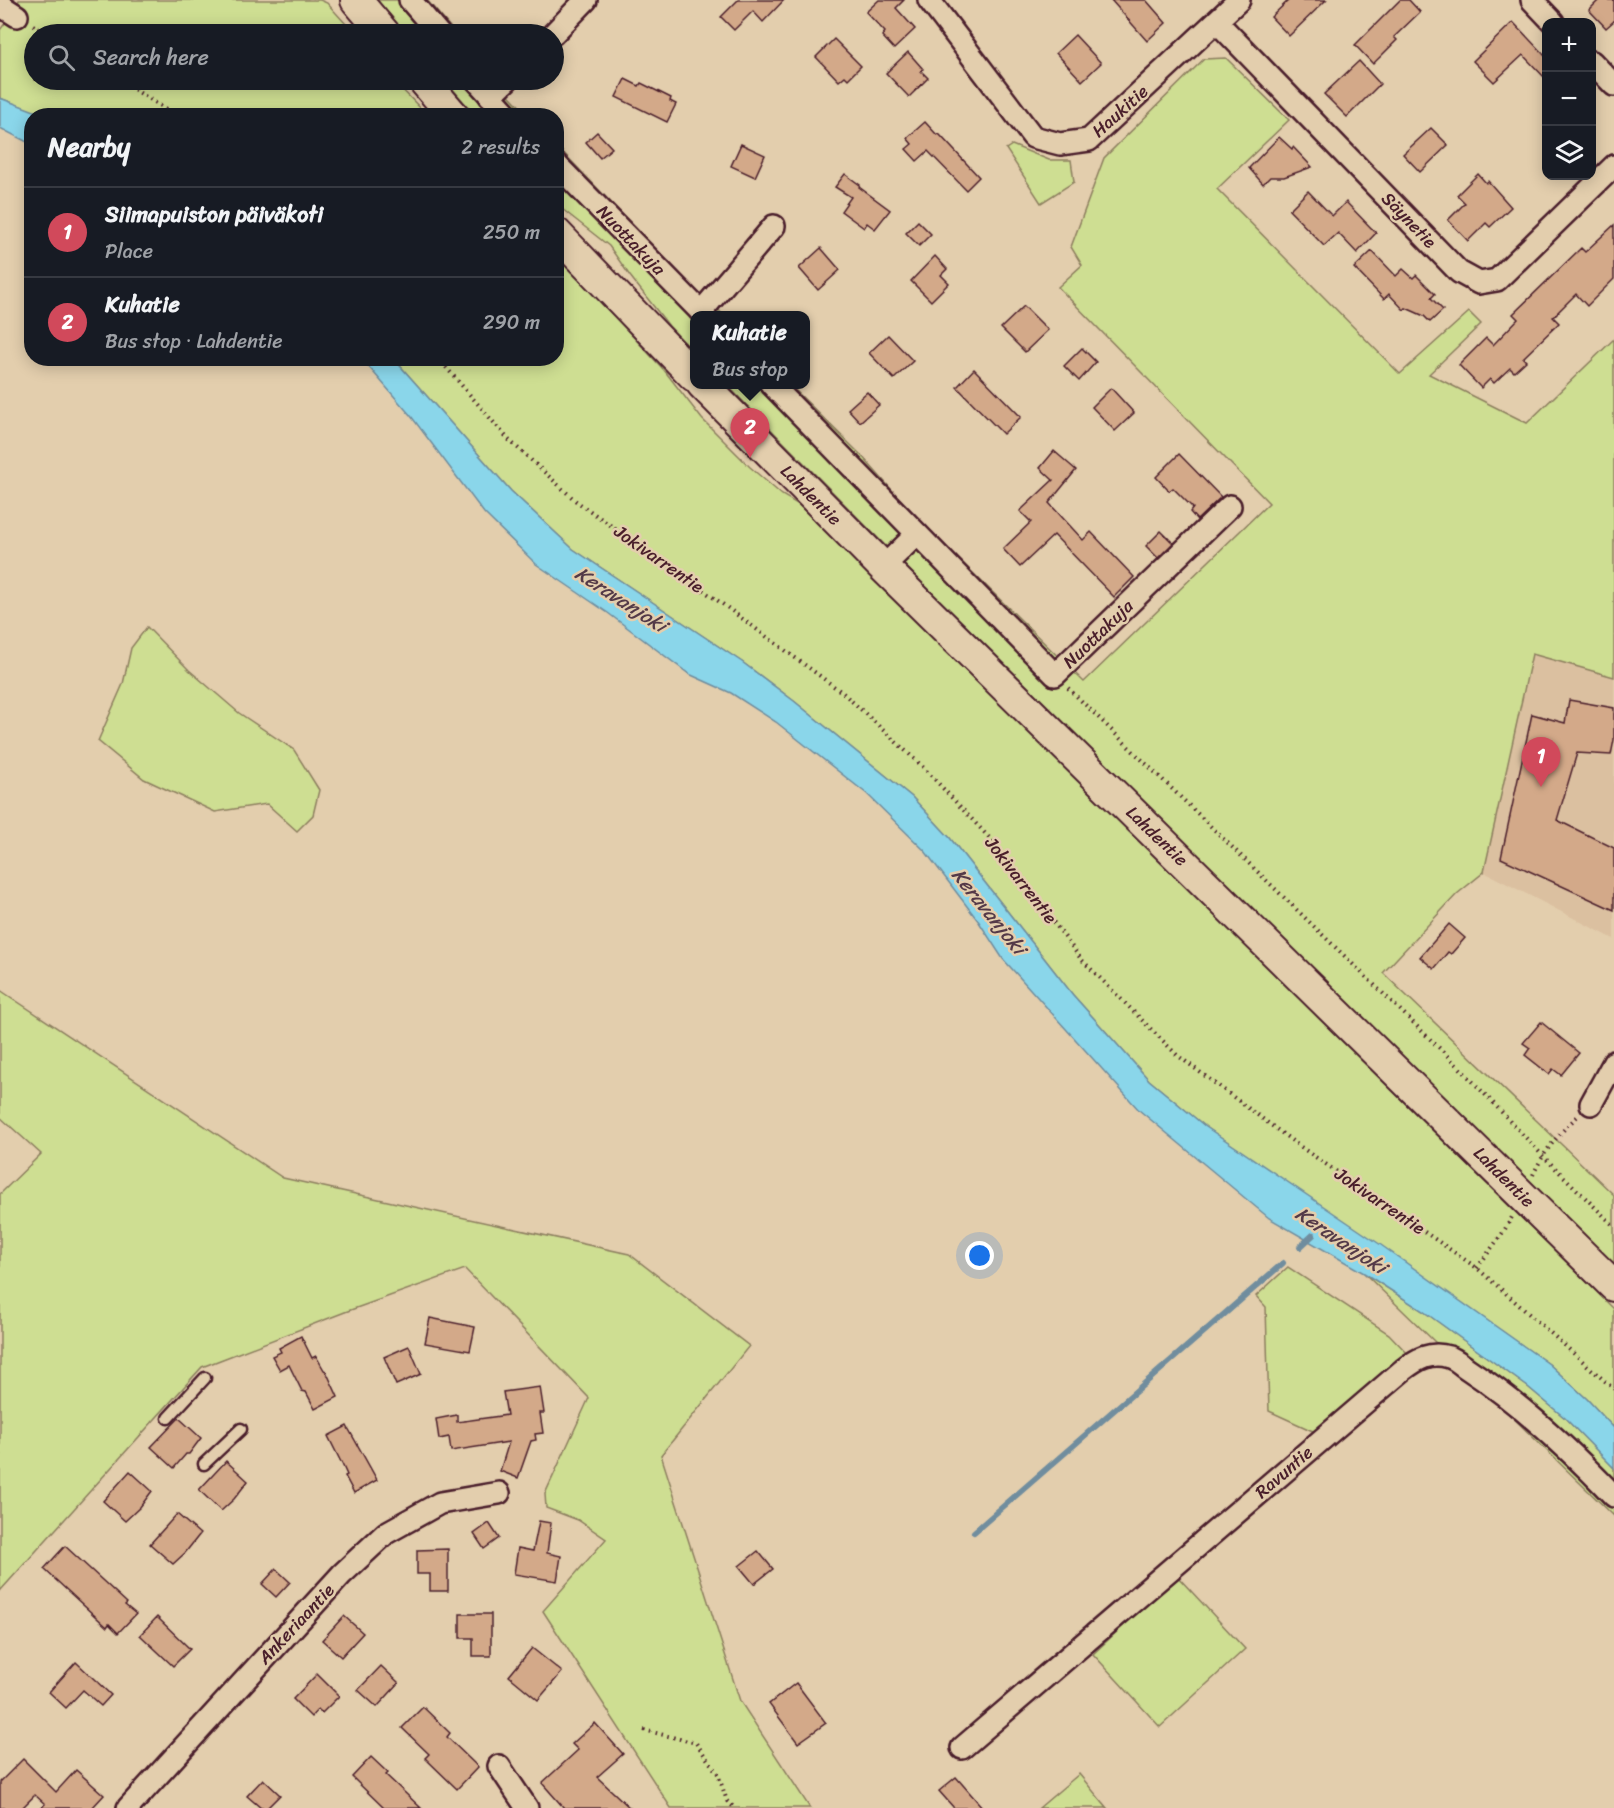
<!DOCTYPE html>
<html lang="en">
<head>
<meta charset="utf-8">
<style>
	body { margin:0; font-family:Sriracha,sans-serif; background:#242831; color:#f1f3f6 }
	.controls { position:absolute; right:18px; top:18px; display:grid; overflow:hidden; border-radius:12px; box-shadow:0 3px 15px #0003 }
	.controls button { width:54px; height:54px; display:grid; place-items:center; padding:0; border:0; border-bottom:2px solid #363941; background:#171b24; color:#f1f3f6; font:30px sans-serif }
	.you { position:absolute; left:980px; top:1256px; width:21px; height:21px; margin:-15px; border:4px solid #fff; border-radius:50%; background:#1a73e8; box-shadow:0 0 0 9px #1a73e833 }
	.badge { display:grid; place-items:center; width:39px; height:39px; border-radius:50%; background:#d1495b; color:#fff; font-size:20px; font-weight:700 }
	.pin { position:absolute; translate:-50% -50px; filter:drop-shadow(0 2px 3px #0008) }
	.pin::after { content:''; position:absolute; top:32px; width:21px; height:18px; background:inherit; clip-path:polygon(0 0,100% 0,50% 100%) }
	.popup { position:absolute; left:690px; top:311px; width:120px; height:78px; box-sizing:border-box; display:grid; place-content:center; border-radius:12px; background:#171b24; filter:drop-shadow(0 2px 4px #0005); font-size:20px; white-space:nowrap; color:#9ea1a6 }
	.popup b { font-size:22px; color:#f1f3f6 }
	.popup::after { content:''; position:absolute; left:50%; top:100%; margin-left:-12px; border:12px solid transparent; border-top-color:#171b24 }
	.list { margin:0; padding:0; list-style:none }
	h2 { display:flex; justify-content:space-between; align-items:center; height:78px; margin:0; padding:0 24px; font-size:26px }
	h2 small { font-size:20px; font-weight:400; color:#9ea1a6 }
	.list li { display:grid; grid-template-columns:39px 1fr auto; gap:18px; align-items:center; box-sizing:border-box; height:90px; padding:0 24px; border-top:2px solid #363941 }
	.list b { display:block; font-size:22px; white-space:nowrap }
	.list p { margin:0; font-size:20px; white-space:nowrap; color:#9ea1a6 }
	.list em { font-size:20px; font-style:normal; color:#9ea1a6 }
	.icon { flex:none; width:33px; height:33px; fill:none; stroke:currentColor; stroke-width:2; stroke-linecap:round; stroke-linejoin:round }
	.map { position:relative; flex:none; width:1614px; height:1808px; overflow:hidden }
	.search { position:absolute; background:#171b24; box-shadow:0 3px 15px #0003; left:24px; top:24px; width:540px; height:66px; display:flex; align-items:center; gap:15px; box-sizing:border-box; padding:0 21px; border-radius:33px; color:#9ea1a6; font-size:22px }
	.panel { position:absolute; background:#171b24; box-shadow:0 3px 15px #0003; left:24px; top:108px; width:540px; height:258px; border-radius:24px }
	.map>svg:first-child { display:block }
</style>
</head>
<body>
<div class="map">
<svg width="1614" height="1808" viewBox="0 0 1614 1808">
	<rect width="100%" height="100%" fill="#e3cead"/>
	<filter id="ink" filterUnits="userSpaceOnUse"><feTurbulence type="fractalNoise" baseFrequency=".0167" numOctaves="2"/><feDisplacementMap in="SourceGraphic" scale="12" xChannelSelector="R" yChannelSelector="G"/><feConvolveMatrix kernelMatrix="1 2 1 2 8 2 1 2 1" color-interpolation-filters="sRGB"/></filter>
	<g filter="url(#ink)">
		<path fill="#dbc0a0" d="M1532,654L1614,677V939L1484,872Z"/>
		<g fill="#cede92" stroke="#8c7e5e" stroke-width="1.5">
			<path d="M19,0H320L327,3L355,34H34V80H393L427,115L45,116L0,98V30L17,7Z"/>
			<path d="M377,0H427L456,34H406Z"/>
			<path d="M1226,58L1289,120L1217,189L1400,374L1469,312L1481,324L1429,374L1527,423L1614,339V677L1532,654L1484,872L1457,894L1383,973L1614,1195V1265L948,609L727,385H790L861,455L915,516L1084,682L1269,503L1058,287L1082,265L1071,247L1104,158L1204,59Z"/>
			<path d="M445,80H495L528,115H475Z"/>
			<path d="M556,145L695,290L724,315L694,316V352L669,326L630,276L609,246L557,205Z"/>
			<path d="M1012,145L1049,160H1071L1074,182L1041,203L1006,149Z"/>
			<path d="M557,255L664,370L702,419L750,467L782,495L799,505L1614,1309V1428L1587,1399L1549,1364L1206,1127L1149,1080L1073,995L950,838L912,797L794,701L742,662L573,549L511,491L394,359L556,358Z"/>
			<path d="M147,627L189,670L239,713L294,750L319,790L313,815L297,831L267,804L215,812L144,779L98,741L123,684L131,648Z"/>
			<path d="M0,990L283,1178L629,1254L749,1346L661,1455L740,1701L810,1808H671L543,1611L606,1539L578,1520L546,1508L545,1494L589,1398L465,1269L345,1312L202,1367L0,1591V1194L41,1154L0,1117Z"/>
			<path d="M1288,1267L1389,1334L1408,1354L1315,1432L1269,1411L1266,1307L1256,1296Z"/>
			<path d="M1364,1273L1423,1311L1528,1387L1565,1418L1614,1468V1516Z"/>
			<path d="M1177,1576L1245,1649L1160,1727L1093,1654Z"/>
			<path d="M1079,1774L1107,1808H1039Z"/>
		</g>
		<g fill="#8ad6ea" stroke="#708d9e" stroke-width="1.5">
			<path d="M0,98L45,115L32,116L31,144L0,128Z"/>
			<path d="M362,359H394L511,491L573,549L742,662L794,701L912,797L950,838L1073,995L1149,1080L1206,1127L1381,1245L1549,1364L1587,1399L1614,1428V1468L1565,1418L1528,1387L1423,1311L1364,1273L1269,1218L1139,1110L1003,959L979,922L925,851L867,794L776,722L731,693L689,674L608,613L536,564L484,513L411,416Z"/>
		</g>
		<g fill="none" stroke-linecap="round" stroke-linejoin="round">
			<g stroke="#708d9e" stroke-width="6">
				<path d="M1300,1247L1313,1235"/>
				<path d="M974,1532L1283,1263"/>
			</g>
		</g>
		<g fill="#d3a989" stroke="#4a1f2b" stroke-width="1.5">
			<path d="M738,0H784L763,22L753,11L734,30L721,17Z"/>
			<path d="M879,0H904L896,8L915,29L894,49L882,36L885,32L866,12Z"/>
			<path d="M1111,0H1146L1166,23L1147,41Z"/>
			<path d="M1289,0H1326L1289,36L1271,17Z"/>
			<path d="M1400,0H1409L1420,12L1394,37L1397,40L1373,64L1355,45Z"/>
			<path d="M1599,0H1614V21L1606,28L1589,10Z"/>
			<path d="M1513,22L1546,57V79L1523,55L1494,82L1473,61Z"/>
			<path d="M1075,35L1101,63L1082,81L1056,53Z"/>
			<path d="M834,39L861,66L848,79L845,76L839,81L816,57Z"/>
			<path d="M908,52L923,69L921,71L928,78L909,97L886,73Z"/>
			<path d="M1359,61L1380,84L1347,117L1324,94Z"/>
			<path d="M625,79L639,86L641,83L671,98L670,101L676,104L667,122L616,97Z"/>
			<path d="M925,122L937,135L939,134L979,177L966,190L928,151L917,161L906,149L912,144L907,138Z"/>
			<path d="M1431,128L1448,145L1420,172L1403,154Z"/>
			<path d="M597,132L612,148L600,158L586,142Z"/>
			<path d="M1279,137L1292,149L1293,147L1312,167L1284,177H1270L1263,184L1249,168Z"/>
			<path d="M741,144L765,155L755,177L731,166Z"/>
			<path d="M845,174L860,185L859,187L890,210L875,229L867,223L864,228L841,211L851,197L835,187Z"/>
			<path d="M1478,174L1486,183L1488,181L1511,207L1490,227L1486,223L1468,241L1448,220L1465,203L1457,195Z"/>
			<path d="M1308,191L1332,216L1346,202L1376,233L1357,253L1338,233L1324,246L1289,210Z"/>
			<path d="M918,221L931,234L919,246L906,233Z"/>
			<path d="M1614,225V279L1587,306L1576,294L1553,317L1559,323L1523,358L1526,361L1514,372L1510,368L1494,383L1490,379L1481,388L1459,365L1486,338L1493,345L1518,319L1513,314L1581,248L1585,252Z"/>
			<path d="M821,248L840,270L818,290L799,268Z"/>
			<path d="M1372,251L1396,276L1403,269L1413,278L1416,275L1435,294L1431,298L1443,310L1430,322L1424,316L1406,308L1404,310L1389,294L1384,299L1354,268Z"/>
			<path d="M935,256L947,269L941,275L949,283L931,301L911,281Z"/>
			<path d="M1024,306L1048,330L1025,352L1001,328Z"/>
			<path d="M888,335L913,361L894,379L869,353Z"/>
			<path d="M1082,348L1096,362L1079,381L1064,366Z"/>
			<path d="M974,369L1021,417L1003,434L957,387Z"/>
			<path d="M1111,388L1134,413L1115,431L1092,407Z"/>
			<path d="M867,392L879,405L860,422L848,409Z"/>
			<path d="M1054,451L1076,470L1049,503L1083,540L1091,532L1134,577L1114,597L1054,535L1020,567L1003,549L1031,522L1020,511L1053,480L1040,468Z"/>
			<path d="M1179,454L1221,497L1197,520L1190,512L1193,508L1173,488L1169,491L1156,477Z"/>
			<path d="M1161,531L1173,543L1158,558L1146,546Z"/>
			<path d="M1569,700L1614,708V740L1611,755L1577,753L1557,820L1614,848V910L1501,858L1532,714L1565,723Z"/>
			<path d="M1449,924L1465,938L1451,954L1448,952L1434,969L1420,957Z"/>
			<path d="M1541,1022L1579,1053L1561,1075L1553,1069L1549,1074L1525,1055L1530,1048L1523,1043Z"/>
			<path d="M430,1318L475,1327L470,1351L425,1343Z"/>
			<path d="M301,1336L312,1358L316,1356L324,1370L326,1371L338,1397L315,1409L306,1392L302,1391L289,1365L280,1370L272,1356L281,1352L279,1348Z"/>
			<path d="M409,1346L421,1374L396,1385L384,1357Z"/>
			<path d="M540,1387L544,1413H540L543,1433L535,1434L536,1440L531,1441L518,1478L500,1471L509,1442L451,1451L449,1437L439,1439L436,1419L457,1415V1422L507,1415L503,1392Z"/>
			<path d="M179,1418L201,1438L189,1454H186L174,1468L151,1447Z"/>
			<path d="M347,1426L377,1480L354,1493L345,1476L347,1475L342,1464L328,1436Z"/>
			<path d="M226,1461L248,1481L234,1499L221,1511L199,1490Z"/>
			<path d="M130,1471L152,1491L140,1507L125,1521L103,1501Z"/>
			<path d="M177,1514L200,1534L185,1553L173,1564L150,1544Z"/>
			<path d="M539,1521L551,1523L547,1553L561,1556L557,1581L514,1574L518,1548L533,1551Z"/>
			<path d="M489,1523L499,1538L484,1549L474,1534Z"/>
			<path d="M65,1546L127,1603L125,1605L136,1614L118,1633L109,1624L107,1627L44,1569Z"/>
			<path d="M448,1549V1591H430V1574H417V1550Z"/>
			<path d="M758,1551L773,1569L754,1584L739,1566Z"/>
			<path d="M276,1569L290,1582L276,1597L262,1584Z"/>
			<path d="M460,1614H491V1656H473V1638H460Z"/>
			<path d="M344,1616L363,1633L341,1657L322,1640Z"/>
			<path d="M157,1617L190,1649L173,1666L140,1635Z"/>
			<path d="M532,1648L562,1672L538,1700L509,1676Z"/>
			<path d="M76,1662L111,1695L101,1706L83,1690L66,1708L49,1692Z"/>
			<path d="M381,1666L399,1683L377,1707L358,1690Z"/>
			<path d="M317,1674L339,1696L322,1713L318,1709L311,1717L293,1699Z"/>
			<path d="M796,1683L826,1723L798,1743L769,1704Z"/>
			<path d="M423,1707L450,1733L447,1737L478,1767L457,1789L425,1758L429,1754L402,1728Z"/>
			<path d="M595,1723L623,1754L597,1777L630,1808H564L542,1783L578,1750L572,1744Z"/>
			<path d="M371,1757L388,1773L386,1775L421,1808H384L352,1777Z"/>
			<path d="M23,1759L56,1792L76,1770L104,1795L92,1808H41L45,1804L35,1795L22,1808H0V1782Z"/>
			<path d="M956,1777L983,1808H954L939,1791Z"/>
			<path d="M263,1779L280,1795L267,1808H261L247,1796Z"/>
		</g>
		<g fill="none" stroke-linecap="round" stroke-linejoin="round">
			<defs>
				<g id="lane">
					<path d="M168,1418L205,1378"/>
					<path d="M204,1464L241,1429"/>
				</g>
				<g id="street">
					<path d="M410,0L439,34"/>
					<path d="M929,0L1033,137L1060,144L1089,140L1239,0"/>
					<path d="M1532,0L1553,22"/>
					<path d="M0,5L17,16"/>
					<path d="M1217,22L1459,272L1479,283L1497,280L1614,166"/>
					<path d="M553,34L586,0"/>
					<path d="M1592,62L1614,85"/>
					<path d="M476,80L509,116"/>
					<path d="M490,96L507,80"/>
					<path d="M556,164L705,316"/>
					<path d="M701,312L774,226"/>
					<path d="M771,384L1055,675L1230,506"/>
					<path d="M883,567L917,534"/>
					<path d="M1591,1104L1614,1062"/>
					<path d="M962,1748L1403,1370C1417,1359 1431,1351 1449,1357C1456,1359 1462,1365 1468,1369C1521,1404 1571,1451 1614,1496"/>
					<path d="M499,1766L527,1808"/>
					<path d="M128,1808L342,1574L386,1533L440,1503L499,1493"/>
				</g>
				<g id="secondary">
					<path d="M356,0L385,34"/>
					<path d="M423,80L454,116"/>
					<path d="M556,233L694,376"/>
					<path d="M702,384L883,567L1614,1286"/>
				</g>
			</defs>
			<use href="#lane" stroke="#4a1f2b" stroke-width="15"/>
			<use href="#street" stroke="#4a1f2b" stroke-width="26"/>
			<use href="#secondary" stroke="#4a1f2b" stroke-width="34"/>
			<g stroke="#4a1f2b" stroke-width="4" stroke-dasharray="1.5 4.5" stroke-linecap="butt">
				<path d="M33,25L47,34"/>
				<path d="M119,80L177,116"/>
				<path d="M438,358L509,440L576,501L717,600L843,693L922,766L997,846L1081,959L1177,1055L1295,1143L1477,1268L1614,1389"/>
				<path d="M1068,688L1462,1070L1542,1155L1614,1226"/>
				<path d="M1533,1175C1544,1151 1559,1133 1579,1115"/>
				<path d="M1477,1268L1504,1231L1512,1217"/>
				<path d="M0,1455L3,1457"/>
				<path d="M644,1730L696,1743L718,1774L727,1801L735,1808"/>
			</g>
			<use href="#lane" stroke="#e3cead" stroke-width="10"/>
			<use href="#street" stroke="#e3cead" stroke-width="21"/>
			<use href="#secondary" stroke="#e3cead" stroke-width="30"/>
		</g>
	</g>
	<g text-anchor="middle" stroke-width="5" stroke-linejoin="round" paint-order="stroke">
		<g font-size="18" fill="#4a1f2b" stroke="#e3cead">
			<text transform="translate(1120 111) rotate(-42)" y="6">Haukitie</text>
			<text transform="translate(1409 220) rotate(46)" y="6">Säynetie</text>
			<text transform="translate(631 240) rotate(46)" y="6">Nuottakuja</text>
			<text transform="translate(811 495) rotate(45)" y="6">Lahdentie</text>
			<text transform="translate(659 559) rotate(35)" y="6">Jokivarrentie</text>
			<text transform="translate(1098 634) rotate(-44)" y="6">Nuottakuja</text>
			<text transform="translate(1157 836) rotate(44)" y="6">Lahdentie</text>
			<text transform="translate(1021 880) rotate(52)" y="6">Jokivarrentie</text>
			<text transform="translate(1504 1177) rotate(45)" y="6">Lahdentie</text>
			<text transform="translate(1380 1201) rotate(34)" y="6">Jokivarrentie</text>
			<text transform="translate(1284 1472) rotate(-41)" y="6">Ravuntie</text>
			<text transform="translate(296 1624) rotate(-47)" y="6">Ankeriaantie</text>
		</g>
		<g font-size="20" font-style="italic" fill="#543a48" stroke="#e3cead">
			<text transform="translate(621 599) rotate(33)" y="7">Keravanjoki</text>
			<text transform="translate(989 911) rotate(51)" y="7">Keravanjoki</text>
			<text transform="translate(1341 1240) rotate(34)" y="7">Keravanjoki</text>
		</g>
	</g>
</svg>
<div class="controls">
<button>+</button>
<button>−</button>
<button><svg class="icon" aria-label="layers" viewBox="0 0 24 24"><path d="M12 4l9 5-9 5-9-5zM3 14l9 5 9-5"/></svg></button>
</div>
<div class="you"></div>
<div class="pin badge" style="left:1541px;top:787px">1</div>
<div class="pin badge" style="left:750px;top:458px">2</div>
<div class="popup"><b>Kuhatie</b>Bus stop</div>
<div class="search"><svg class="icon" aria-label="search" viewBox="0 0 24 24"><circle cx="10" cy="10" r="6"/><path d="M15 15l6 6"/></svg>Search here</div>
<section class="panel">
<h2>Nearby<small>2 results</small></h2>
<ul class="list">
<li><span class="badge">1</span><div><b>Siimapuiston päiväkoti</b><p>Place</p></div><em>250 m</em></li>
<li><span class="badge">2</span><div><b>Kuhatie</b><p>Bus stop · Lahdentie</p></div><em>290 m</em></li>
</ul>
</section>
</div>
</body>
</html>
